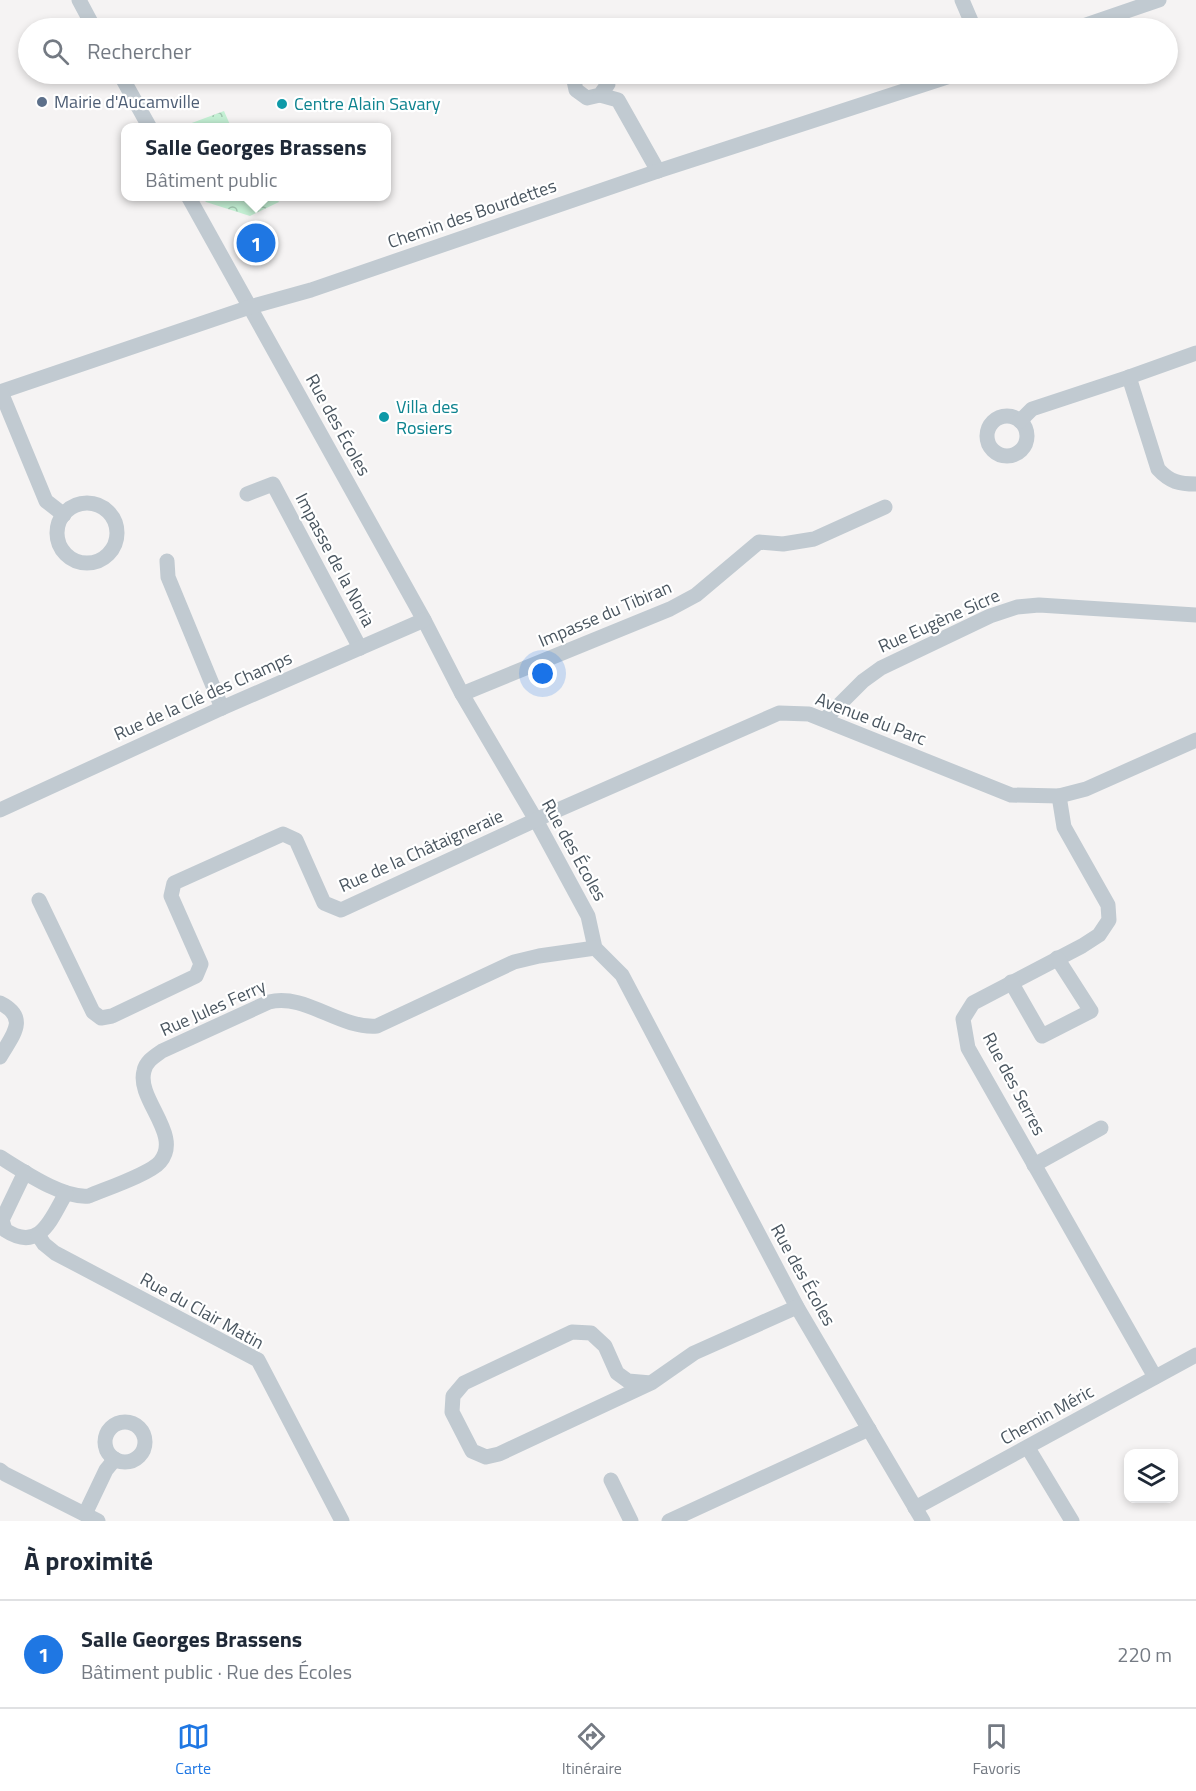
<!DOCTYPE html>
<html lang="fr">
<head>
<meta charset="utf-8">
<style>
	body { margin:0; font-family:"Titillium Web",sans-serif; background:#f2f2f3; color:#1f2937 }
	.controls { position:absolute; right:18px; bottom:18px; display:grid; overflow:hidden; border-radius:12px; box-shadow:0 3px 9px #0003 }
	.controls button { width:54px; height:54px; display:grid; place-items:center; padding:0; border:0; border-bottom:2px solid #e0e1e3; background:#fff; color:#1f2937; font:30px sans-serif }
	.you { position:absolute; left:543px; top:674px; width:21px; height:21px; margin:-15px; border:4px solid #fff; border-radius:50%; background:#1a73e8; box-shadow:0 0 0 9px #1a73e833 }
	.badge { display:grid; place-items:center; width:39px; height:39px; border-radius:50%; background:#1f77e3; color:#fff; font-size:20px; font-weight:700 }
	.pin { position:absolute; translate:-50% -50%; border:3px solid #fff; box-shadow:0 2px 6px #0006 }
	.popup { position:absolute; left:121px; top:123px; width:270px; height:78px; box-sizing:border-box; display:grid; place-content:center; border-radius:12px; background:#fff; filter:drop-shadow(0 2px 4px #0005); font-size:20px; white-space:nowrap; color:#747a83 }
	.popup b { font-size:22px; color:#1f2937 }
	.popup::after { content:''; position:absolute; left:50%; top:100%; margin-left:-12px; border:12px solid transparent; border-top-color:#fff }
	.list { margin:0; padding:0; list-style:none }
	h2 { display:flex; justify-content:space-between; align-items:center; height:78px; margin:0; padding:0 24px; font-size:26px }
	h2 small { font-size:20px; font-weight:400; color:#747a83 }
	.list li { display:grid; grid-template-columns:39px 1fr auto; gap:18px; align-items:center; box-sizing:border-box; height:108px; padding:0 24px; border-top:2px solid #e0e1e3 }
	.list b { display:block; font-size:22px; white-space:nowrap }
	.list p { margin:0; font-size:20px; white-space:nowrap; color:#747a83 }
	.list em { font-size:20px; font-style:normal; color:#747a83 }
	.icon { flex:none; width:33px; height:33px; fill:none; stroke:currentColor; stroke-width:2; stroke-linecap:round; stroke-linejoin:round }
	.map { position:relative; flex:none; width:1196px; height:1521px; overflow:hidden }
	.search { position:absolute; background:#fff; box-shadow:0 3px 9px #0003; left:18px; right:18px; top:18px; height:66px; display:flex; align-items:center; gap:15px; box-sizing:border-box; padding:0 21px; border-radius:33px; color:#747a83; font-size:22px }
	.sheet { height:186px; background:#fff }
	nav { display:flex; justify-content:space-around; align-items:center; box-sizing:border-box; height:84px; border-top:2px solid #e0e1e3; background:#fff; font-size:16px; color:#747a83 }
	nav a { display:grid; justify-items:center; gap:3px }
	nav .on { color:#1f77e3 }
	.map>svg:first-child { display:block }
</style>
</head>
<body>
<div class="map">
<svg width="1196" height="1521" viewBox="0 0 1196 1521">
	<defs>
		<pattern id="park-crowns" width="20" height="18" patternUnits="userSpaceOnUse" patternTransform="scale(1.5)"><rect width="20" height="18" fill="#c4f0d4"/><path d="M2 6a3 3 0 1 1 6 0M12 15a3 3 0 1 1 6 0" fill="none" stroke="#a1c5af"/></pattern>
	</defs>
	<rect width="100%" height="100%" fill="#f5f3f3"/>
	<g fill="url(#park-crowns)">
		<path d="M224,111L231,127H181Z"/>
		<path d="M202,197H276L279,202L250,216L206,202Z"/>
	</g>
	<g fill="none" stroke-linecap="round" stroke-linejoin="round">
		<g stroke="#c1cad1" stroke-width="15">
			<path d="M79,0L94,28"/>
			<path d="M962,0L974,28"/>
			<path d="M1077,28L1159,0"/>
			<path d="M120,74L150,128"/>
			<path d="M575,74L573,76L576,90L587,98L600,95L608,84L606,74"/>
			<path d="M600,95L618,100L658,171"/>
			<path d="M188,196L424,620L462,694L536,820L588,916L595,948L622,975L797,1307L923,1521"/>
			<path d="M1129,377L1158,469C1170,482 1179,484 1196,484"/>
			<path d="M0,392L250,307L311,290L658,171L956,74"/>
			<path d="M1,392L46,501L64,515"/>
			<circle cx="1007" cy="436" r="20"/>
			<path d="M1020,421L1032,409L1129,377L1196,353"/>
			<path d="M247,494L273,484L360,648"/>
			<circle cx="87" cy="533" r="30"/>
			<path d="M167,561L168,577L222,708"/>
			<path d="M462,694L670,609L696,595L759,542L783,544L814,539L885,507"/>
			<path d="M825,719L863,681L881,668L990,616L1017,607L1039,605L1196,615"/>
			<path d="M1059,796L1064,827L1108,905L1109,920L1099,935L1082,946L973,1003L963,1019L968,1048L1155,1377"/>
			<path d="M0,810L222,708L424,620"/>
			<path d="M39,900L93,1012L101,1018L112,1016L196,976L201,964L171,896L174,883L283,834L296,840L324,903L341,910L551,813L779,713L809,714L1011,795L1059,796L1086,789L1196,740"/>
			<path d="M1011,982L1042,1036L1091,1011L1057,958"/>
			<path d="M0,1003C30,1018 12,1036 0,1057"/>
			<path d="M0,1157C23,1171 63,1199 89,1196C105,1189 150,1174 160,1162C183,1135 136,1099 144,1071C146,1061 155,1056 162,1051L269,1002C306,993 339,1029 377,1026L514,962L539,956L595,948"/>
			<path d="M1034,1165L1101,1128"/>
			<path d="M25,1172L2,1220L5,1230C40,1253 51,1219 66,1193"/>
			<path d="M38,1235L44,1244L55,1253L258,1360L342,1521"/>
			<path d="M651,1383L628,1381L617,1373L605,1346L591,1333L572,1332L464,1383L453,1396L452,1412L472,1451L486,1457L499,1454L651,1383L694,1353L797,1307"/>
			<circle cx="125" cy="1442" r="20"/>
			<path d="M1028,1448L1072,1521"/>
			<path d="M0,1470L5,1474L98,1521"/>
			<path d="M611,1480L631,1521"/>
			<path d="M915,1508L1196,1355"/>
			<path d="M85,1514L106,1470L115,1459"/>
			<path d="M669,1521L869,1429"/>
		</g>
	</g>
	<circle fill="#5c6f8a" stroke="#fff" stroke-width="2" cx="42" cy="102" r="6"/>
	<g fill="#0f9aa8" stroke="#fff" stroke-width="2">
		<circle cx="282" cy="104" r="6"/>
		<circle cx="384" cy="417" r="6"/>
	</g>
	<g text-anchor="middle" stroke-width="4.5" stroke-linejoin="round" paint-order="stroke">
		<g font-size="18" fill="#4e5e75" stroke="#fff" text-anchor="start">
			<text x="54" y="108">Mairie d'Aucamville</text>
		</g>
		<g font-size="18" fill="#0d838f" stroke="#fff" text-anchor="start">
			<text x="294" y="110">Centre Alain Savary</text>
			<text x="396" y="413">Villa des<tspan x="396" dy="21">Rosiers</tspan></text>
		</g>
		<g font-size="18" fill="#4a5660" stroke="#fff">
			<text transform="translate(472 214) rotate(-19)" y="6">Chemin des Bourdettes</text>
			<text transform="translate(338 425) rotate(61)" y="6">Rue des Écoles</text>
			<text transform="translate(335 560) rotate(62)" y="6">Impasse de la Noria</text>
			<text transform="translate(605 614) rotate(-23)" y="6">Impasse du Tibiran</text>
			<text transform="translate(939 621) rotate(-24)" y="6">Rue Eugène Sicre</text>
			<text transform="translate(203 696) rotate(-24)" y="6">Rue de la Clé des Champs</text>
			<text transform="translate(871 719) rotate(21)" y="6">Avenue du Parc</text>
			<text transform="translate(574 850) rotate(61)" y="6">Rue des Écoles</text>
			<text transform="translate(421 851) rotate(-24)" y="6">Rue de la Châtaigneraie</text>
			<text transform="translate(213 1008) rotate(-24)" y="6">Rue Jules Ferry</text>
			<text transform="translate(1014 1084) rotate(62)" y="6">Rue des Serres</text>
			<text transform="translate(803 1275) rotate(61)" y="6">Rue des Écoles</text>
			<text transform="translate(202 1311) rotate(29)" y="6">Rue du Clair Matin</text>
			<text transform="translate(1047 1415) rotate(-29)" y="6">Chemin Méric</text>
		</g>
	</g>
</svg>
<div class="controls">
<button><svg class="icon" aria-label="layers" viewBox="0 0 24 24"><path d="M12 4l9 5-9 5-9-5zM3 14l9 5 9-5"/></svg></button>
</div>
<div class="you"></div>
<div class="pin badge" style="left:256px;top:243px">1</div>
<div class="popup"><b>Salle Georges Brassens</b>Bâtiment public</div>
<div class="search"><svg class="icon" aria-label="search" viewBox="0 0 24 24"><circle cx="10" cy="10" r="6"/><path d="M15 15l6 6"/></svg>Rechercher</div>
</div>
<section class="sheet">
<h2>À proximité<small></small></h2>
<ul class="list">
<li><span class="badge">1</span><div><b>Salle Georges Brassens</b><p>Bâtiment public · Rue des Écoles</p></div><em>220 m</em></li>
</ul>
</section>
<nav>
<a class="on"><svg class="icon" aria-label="map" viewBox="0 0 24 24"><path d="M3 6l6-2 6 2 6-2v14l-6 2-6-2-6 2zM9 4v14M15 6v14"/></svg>Carte</a>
<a><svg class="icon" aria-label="directions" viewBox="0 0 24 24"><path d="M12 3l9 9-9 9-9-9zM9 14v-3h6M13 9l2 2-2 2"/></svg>Itinéraire</a>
<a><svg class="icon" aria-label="saved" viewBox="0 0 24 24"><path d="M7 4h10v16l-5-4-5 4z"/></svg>Favoris</a>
</nav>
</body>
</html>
